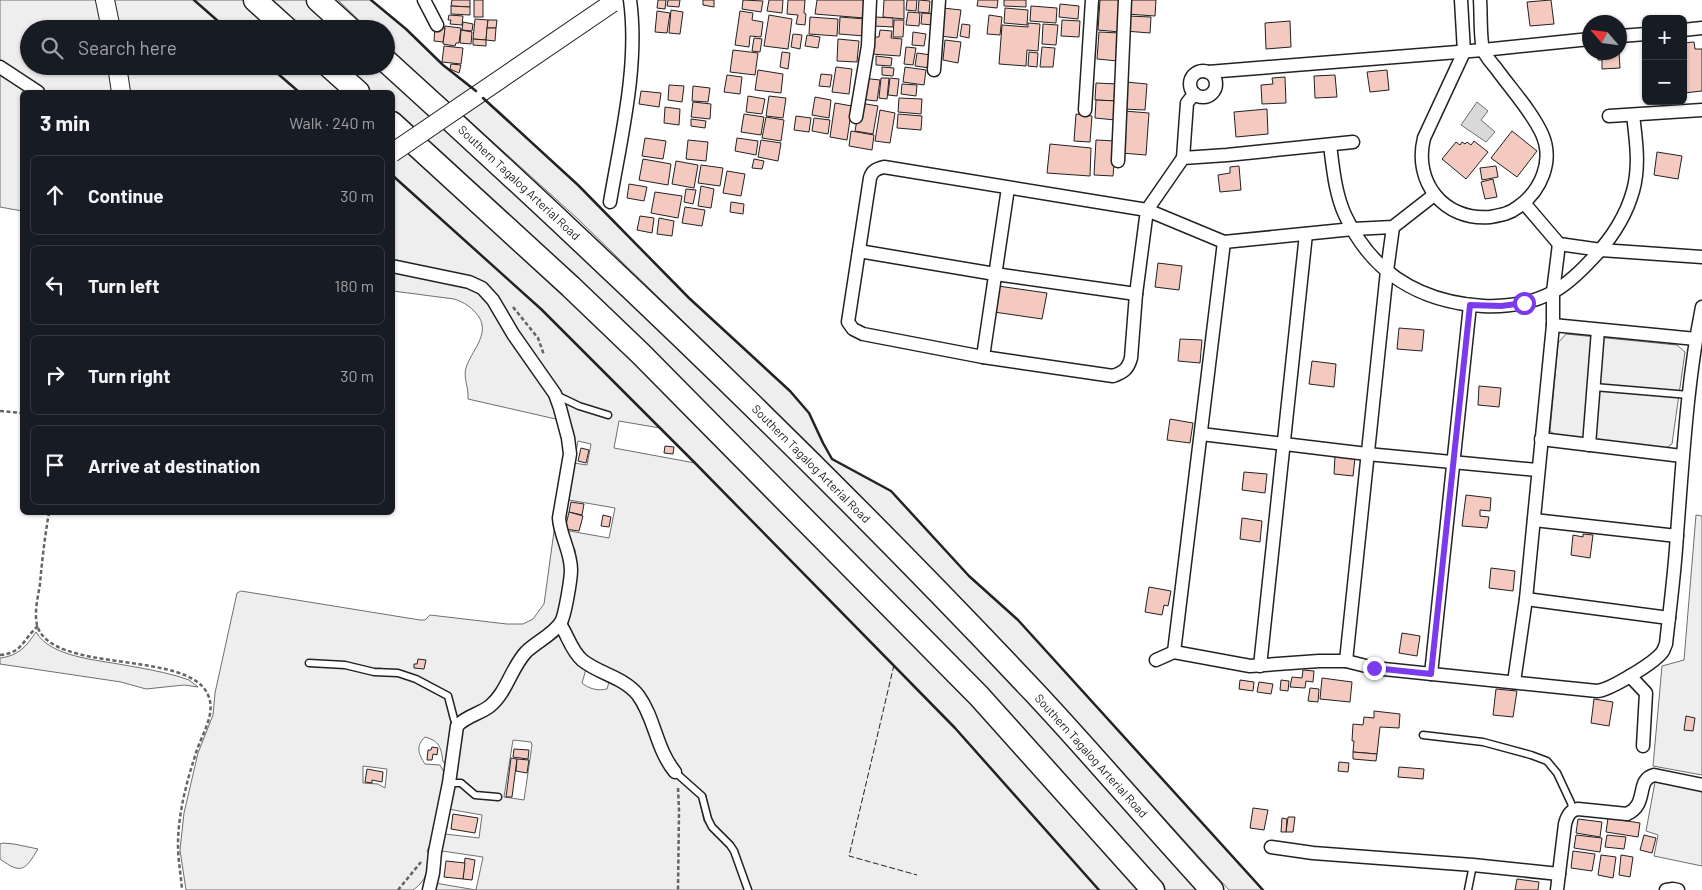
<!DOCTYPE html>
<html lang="en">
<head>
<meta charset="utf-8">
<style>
	body { margin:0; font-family:Barlow,sans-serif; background:#20242c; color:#f1f3f6 }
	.controls { position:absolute; right:15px; top:15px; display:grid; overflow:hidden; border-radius:8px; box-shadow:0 1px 4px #0004 }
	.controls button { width:45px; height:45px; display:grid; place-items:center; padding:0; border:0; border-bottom:1px solid #363941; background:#171b24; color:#f1f3f6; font:25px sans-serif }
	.compass { position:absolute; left:1582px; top:15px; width:45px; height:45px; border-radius:50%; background:#171b24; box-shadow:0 1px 4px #0004; rotate:298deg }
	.stop { position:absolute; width:15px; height:15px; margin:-11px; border:4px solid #7c3aed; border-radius:50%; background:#fff }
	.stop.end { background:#7c3aed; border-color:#fff; box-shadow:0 1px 5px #0008 }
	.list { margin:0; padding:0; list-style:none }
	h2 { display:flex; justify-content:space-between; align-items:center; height:65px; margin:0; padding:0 20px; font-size:21px }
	h2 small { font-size:16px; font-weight:400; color:#9ea1a6 }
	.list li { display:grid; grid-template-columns:32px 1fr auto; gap:15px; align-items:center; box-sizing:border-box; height:80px; margin:0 10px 10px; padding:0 10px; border:1px solid #363941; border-radius:8px }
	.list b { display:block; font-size:19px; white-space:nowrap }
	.list em { font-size:16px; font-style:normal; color:#9ea1a6 }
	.icon { flex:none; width:28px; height:28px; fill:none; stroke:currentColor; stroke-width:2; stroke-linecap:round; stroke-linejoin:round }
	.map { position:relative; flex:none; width:1702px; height:890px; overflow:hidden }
	.search { position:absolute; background:#171b24; box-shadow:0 1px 4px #0004; left:20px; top:20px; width:375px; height:55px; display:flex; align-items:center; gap:12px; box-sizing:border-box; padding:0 18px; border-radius:28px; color:#9ea1a6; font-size:19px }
	.panel { position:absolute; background:#171b24; box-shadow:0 1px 4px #0004; left:20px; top:90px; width:375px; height:425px; border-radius:8px }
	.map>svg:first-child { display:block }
</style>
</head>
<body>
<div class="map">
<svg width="1702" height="890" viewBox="0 0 1702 890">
	<rect width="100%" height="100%" fill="#fff"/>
	<g fill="#eee" stroke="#6f6f6f" fill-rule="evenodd">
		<path d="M0,0H99L106,29H29V66H112L114,92H22V211L0,207Z"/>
		<path d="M113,0H243L275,29H119Z"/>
		<path d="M267,0H308L341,29H299Z"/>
		<path d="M338,0H371L406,29L443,65L501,113L578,185L689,298L790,391L809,413L823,443L832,459L891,491L969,576L1018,620L1263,890H1229L1078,723L861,498L728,365L579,220L386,45V29H368Z"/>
		<path d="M124,66H317L346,92H128Z"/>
		<path d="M341,66H382L501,173L922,587L1203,890H1165L1094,813L393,112L392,92H371Z"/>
		<path d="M393,135L632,356L972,701L1141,890H752L735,846L713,823L709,815L706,795L677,769L648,705L586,660L567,625L576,558L575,550L564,530L609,538L615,508L569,500L570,435L494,295L393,262ZM619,421L660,428L695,463L614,448ZM578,441L591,444L587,465L574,463Z"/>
		<path d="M392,269L479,289L546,388L560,420L468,399C469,388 463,378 466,368C471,351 490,335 479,317C473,308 464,302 454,299L393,291Z"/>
		<path d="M1566,334L1677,345L1685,352L1672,444L1665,449L1558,437L1550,431L1558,343Z"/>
		<path d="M1696,515L1702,516V775L1653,766L1662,666L1684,660Z"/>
		<path d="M555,524L567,570L559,616L492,699L459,719L455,716L451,697L444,690L404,671L378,668V675C394,673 408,678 422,685C429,689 437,692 443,696C457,707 448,749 446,764L443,762C441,748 440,741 425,737C415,746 419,755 425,764L440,765L445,774L434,836L427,851L432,857C428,871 425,882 413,890H186L180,850L184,813L198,753L213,715L215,693L237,593L241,591L420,620H425L430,615L507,624H523L533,619L544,604ZM363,766L387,769L385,788L378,784L363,783Z"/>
		<path d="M557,630L586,669L582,683C589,689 598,691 607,689L609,682H615L638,702L650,733L699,798L704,821L710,830L731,850L744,890H433L435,883L476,890L483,857L442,851L445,834L479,838L482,815L448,809L461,730L517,669ZM513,740L531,742L532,745L524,800L504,797Z"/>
		<path d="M36,632C50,657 98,660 124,665C141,668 159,671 177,676L189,680L198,687L184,685L146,689L121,682L0,664V658C18,656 26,647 36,632Z"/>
		<path d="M1657,780L1702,790V866L1654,856L1658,835L1646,831L1655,782Z"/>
		<path d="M3,843L14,844L38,849C25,870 22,875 0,859V844Z"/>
	</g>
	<path fill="#d9d9d9" stroke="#6f6f6f" d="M1477,102L1488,111L1481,120L1495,132L1486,142L1461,125Z"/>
	<g fill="#f3c9c0" stroke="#222">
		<path d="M452,0H470V7L451,6Z"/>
		<rect x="474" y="0" width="9" height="17"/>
		<path d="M658,0H666L665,9L657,8Z"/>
		<path d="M668,0H680L679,7L667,6Z"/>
		<path d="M703,0H714V7L703,5Z"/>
		<path d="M743,0L763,1L761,12L742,9Z"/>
		<path d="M769,0H783L782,13L767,11Z"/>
		<path d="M788,0H805L804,13L806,14L805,25L796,24L798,15L787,14Z"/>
		<path d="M817,0H866L864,18L815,14Z"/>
		<path d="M884,0H904V19L883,17Z"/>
		<path d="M907,0H917L916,11L906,10Z"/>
		<path d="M919,0L930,1L929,13L918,12Z"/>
		<path d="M978,0H998L997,8L977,6Z"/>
		<path d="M1004,0H1026V7L1004,6Z"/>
		<path d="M1100,0H1123L1120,32L1098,30Z"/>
		<path d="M1128,0H1156L1155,16L1127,14Z"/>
		<path d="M1551,0L1554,24L1530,26L1527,2Z"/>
		<path d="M1060,4L1079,6L1078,19L1059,17Z"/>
		<path d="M451,6L470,7V15L451,14Z"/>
		<path d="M1031,6L1057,8L1056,23L1030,21Z"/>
		<path d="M943,8L961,10L957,38L940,36Z"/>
		<path d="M1005,8L1028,10L1027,25L1004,23Z"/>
		<path d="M671,10L683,12L680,34L669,33Z"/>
		<path d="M657,11L670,13L667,33L655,32Z"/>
		<path d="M740,11L753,13L752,20L763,22L761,37L750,36L749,47L735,45Z"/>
		<path d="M908,12L920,13L919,26L906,25Z"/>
		<path d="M922,13L935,14L934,25L921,24Z"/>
		<path d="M449,15L463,16L462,25L450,24L451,20H448Z"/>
		<path d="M769,15L792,19L788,49L764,46Z"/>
		<path d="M989,15L1002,17L1000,35L987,34Z"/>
		<path d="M1127,16L1151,17L1150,33L1125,31Z"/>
		<path d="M810,17L838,19L837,36L809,34Z"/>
		<path d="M840,17L866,19L865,36L839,34Z"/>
		<path d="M875,17L893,18V27L874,26Z"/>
		<path d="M475,19L488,20L486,40L473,39Z"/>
		<path d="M488,20H497L496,28H487Z"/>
		<path d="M894,20H904L903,37H893Z"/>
		<path d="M1062,20L1080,21L1079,37L1061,36Z"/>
		<path d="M1290,21L1291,47L1266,49L1265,23Z"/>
		<path d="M463,22L473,24L472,31L462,30Z"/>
		<path d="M1028,23L1040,24L1038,51L1027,50L1026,66L999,64L1002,25L1028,27Z"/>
		<path d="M962,24L970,25L969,38L960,36Z"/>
		<path d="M1043,24L1058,25L1056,45L1042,44Z"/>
		<path d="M445,26L461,28L459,43H456L455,46L443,44Z"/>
		<path d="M435,27L445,28L443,42L434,41Z"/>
		<path d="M487,28H496L495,41L486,40Z"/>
		<path d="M461,30L472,32L471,44L460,43Z"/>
		<path d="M880,30L892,31L891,38L902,39L900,56L871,54L872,37H879Z"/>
		<path d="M913,32L926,34L924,46L912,45Z"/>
		<path d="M1099,32L1120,33L1118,61L1097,59Z"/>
		<path d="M793,34L802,35L800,49L791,47Z"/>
		<path d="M807,35L820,37L818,48L805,46Z"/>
		<path d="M754,38L762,39L760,52L752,51Z"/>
		<path d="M473,39L486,40V46L473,45Z"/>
		<path d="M838,39L859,41L857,62L837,61Z"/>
		<path d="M945,40L961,42L958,63L943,60Z"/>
		<path d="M1694,42L1695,49H1702V91L1684,93L1683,43Z"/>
		<path d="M444,46L463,48L461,64L442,62Z"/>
		<path d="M906,47L916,48L913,65L904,64Z"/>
		<path d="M1042,47L1055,48L1053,67H1040Z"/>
		<path d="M733,50L758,53L755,75L730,72Z"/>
		<path d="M782,52L790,53L788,69L780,67Z"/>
		<path d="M1029,52L1038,53L1037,67L1028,66Z"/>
		<path d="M1597,52H1619L1620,68L1602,69V60H1598Z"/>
		<path d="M917,53L931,55L930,68L915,66Z"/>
		<path d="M876,56L892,58L891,66L876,65Z"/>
		<path d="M451,64L461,65L459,73L450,69Z"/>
		<path d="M836,67L852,69L849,94L832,92Z"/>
		<path d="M882,67L894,68L893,76L882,75Z"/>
		<path d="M905,67L926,70L924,85L903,82Z"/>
		<path d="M758,70L783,74L781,93L755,90Z"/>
		<path d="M1387,70L1389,90L1370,92L1367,72Z"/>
		<path d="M821,74L832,75L830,87L819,86Z"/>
		<path d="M727,75L742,77L740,94L724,92Z"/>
		<path d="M1335,75L1337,97L1315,98L1314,76Z"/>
		<path d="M1285,77L1286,103L1262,104L1261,85L1273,84L1272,78Z"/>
		<path d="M862,78L880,80L877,101L859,99Z"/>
		<path d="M881,78H889L887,99L879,98Z"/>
		<path d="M890,78L899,79L897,96L888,95Z"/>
		<path d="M1126,82L1147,84L1145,110L1124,109Z"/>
		<path d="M1096,83L1118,84L1117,101L1095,100Z"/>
		<path d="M902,84L917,85L916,96L901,94Z"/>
		<path d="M669,85L684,86L682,102L668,100Z"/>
		<path d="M693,86L710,88L708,102L692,101Z"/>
		<path d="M641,91L661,93L659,107L639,104Z"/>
		<path d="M748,96L765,99L762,114L746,112Z"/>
		<path d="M769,96L786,98L783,118L766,116Z"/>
		<path d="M815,97L831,100L829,118L812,115Z"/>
		<path d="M899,98L922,99L921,114L898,112Z"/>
		<path d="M1096,100L1117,101L1115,120L1095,118Z"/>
		<path d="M693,102L711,104L710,119L691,117Z"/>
		<path d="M835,103L852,106L847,140L830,137Z"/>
		<path d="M860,103L878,106L873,134L855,131Z"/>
		<path d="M665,107L680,109L679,125L664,123Z"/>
		<path d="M1267,109L1268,134L1236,137L1234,112Z"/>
		<path d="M880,110L895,113L890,143L875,141Z"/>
		<path d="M1124,111L1149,113L1146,155L1121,153Z"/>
		<path d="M744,114L764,117L761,135L741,132Z"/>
		<path d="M898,114L922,116L921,130L897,128Z"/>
		<path d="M1076,114L1092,116L1090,142L1074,141Z"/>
		<path d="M796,116L811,118L809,132L794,130Z"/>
		<path d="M766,117L784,120L781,141L762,138Z"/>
		<path d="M814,118L830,120L828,134L812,131Z"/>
		<path d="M691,119L706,121L705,128L691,126Z"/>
		<path d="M851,131L874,135L872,150L849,146Z"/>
		<path d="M1512,131L1537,151L1517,177L1491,158Z"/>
		<path d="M645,138L666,141L663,159L642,156Z"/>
		<path d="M737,138L758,141L756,155L735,151Z"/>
		<path d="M688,140L708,142L706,161L686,159Z"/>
		<path d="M761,140L781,143L778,161L758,157Z"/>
		<path d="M1096,140L1116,141L1113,176L1094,175Z"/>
		<path d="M1474,141L1488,152L1466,179L1442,159L1456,142L1460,145L1462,142L1465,144L1467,142L1471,145Z"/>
		<path d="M1050,144L1091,148L1090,176L1047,173Z"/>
		<path d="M1657,152L1682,156L1678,179L1654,175Z"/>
		<path d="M643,159L671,164L668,185L639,180Z"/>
		<path d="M754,159L764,161L762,169L752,168Z"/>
		<path d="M676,161L698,165L694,188L672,184Z"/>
		<path d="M701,165L723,168L720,186L698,183Z"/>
		<path d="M1239,166L1241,190L1220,192L1218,175L1230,173V167Z"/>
		<path d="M1496,166L1498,177L1482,180L1480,168Z"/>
		<path d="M727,171L745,174L741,196L723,193Z"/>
		<path d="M1493,179L1497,197L1485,199L1481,182Z"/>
		<path d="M629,184L647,187L644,201L627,198Z"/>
		<path d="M701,186L714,189L711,208L698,206Z"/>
		<path d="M686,189L696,190L693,204L684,202Z"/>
		<path d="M655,192L682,196L678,218L651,213Z"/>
		<path d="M731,202L744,204L743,214L730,212Z"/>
		<path d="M685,207L705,210L702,226L682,223Z"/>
		<path d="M640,216L654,218L652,233L637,230Z"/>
		<path d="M659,218L674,221L672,236L657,234Z"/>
		<path d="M1158,263L1182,266L1179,290L1155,287Z"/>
		<path d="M998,286L1047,293L1042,319L994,312Z"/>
		<path d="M1399,328L1424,330L1422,351L1397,349Z"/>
		<path d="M1180,339L1202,340L1200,363L1178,361Z"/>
		<path d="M1312,361L1336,364L1334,387L1309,384Z"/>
		<path d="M1479,386L1501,388L1499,407L1478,405Z"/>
		<path d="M1170,419L1193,423L1190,443L1167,440Z"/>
		<path d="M665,446L674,447L673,454L664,453Z"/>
		<path d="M581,448L589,450L586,463L578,461Z"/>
		<path d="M1335,456L1355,458L1353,476L1334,474Z"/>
		<path d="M1244,472L1267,474L1265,493L1242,490Z"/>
		<path d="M1466,495L1491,498L1490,511L1480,510V516L1489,517L1487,528L1462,526Z"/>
		<path d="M571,502L584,504L582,515L569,512Z"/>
		<path d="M569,512L583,516L579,531L565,529Z"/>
		<path d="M603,515L611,517L609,527L601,526Z"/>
		<path d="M1242,518L1262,521L1260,542L1240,539Z"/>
		<path d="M1583,534L1593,535L1590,558L1571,555L1573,535L1583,537Z"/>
		<path d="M1491,568L1515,571L1513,591L1489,588Z"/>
		<path d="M1149,587L1171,591L1168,606L1164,605L1162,615L1145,612Z"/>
		<path d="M1402,633L1420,636L1417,656L1399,653Z"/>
		<path d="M418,659L426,660L424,669L414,668V664H417Z"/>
		<path d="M1303,670L1314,671L1313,682L1306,681L1305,688L1290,687L1292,677L1302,678Z"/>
		<path d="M1322,678L1352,682L1350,702L1320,699Z"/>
		<path d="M1240,680L1254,682L1253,691L1239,689Z"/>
		<path d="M1281,680L1289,681L1288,691L1280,690Z"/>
		<path d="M1259,682L1273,684L1271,694L1257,692Z"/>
		<path d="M1310,688L1319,689L1318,702L1308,701Z"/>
		<path d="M1496,689L1517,691L1513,717L1493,715Z"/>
		<path d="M1594,699L1613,702L1609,726L1591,723Z"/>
		<path d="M1374,711L1400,714L1399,728L1380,727L1377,754L1353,752L1354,741H1352L1353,724L1363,725L1364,717L1374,718Z"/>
		<path d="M1686,716L1695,718L1693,731L1684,730Z"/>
		<path d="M432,747L438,748L437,755L433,754L432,760H427L428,750H431Z"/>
		<path d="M514,749L529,750L528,759L513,757Z"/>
		<path d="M1353,752L1377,754L1376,761L1353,759Z"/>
		<path d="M511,758L517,759L512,797H506Z"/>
		<path d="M517,759L529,760L527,773L516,771Z"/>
		<path d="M1339,762L1349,763L1348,772L1338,771Z"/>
		<path d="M1399,767L1424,769L1423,779L1398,777Z"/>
		<path d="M367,769L383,772L382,782L372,780V783L365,782Z"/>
		<path d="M1253,808L1268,810L1264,830L1250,828Z"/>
		<path d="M453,814L478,818L475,833L451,829Z"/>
		<path d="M1288,817H1295L1293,832H1286Z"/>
		<path d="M1282,818L1287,819L1286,832H1281Z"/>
		<path d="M1608,818L1640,823L1638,837L1606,832Z"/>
		<path d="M1578,819L1602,822L1600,837L1576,833Z"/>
		<path d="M1576,835L1602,838L1600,852L1574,848Z"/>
		<path d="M1607,835L1626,837L1624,849L1605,847Z"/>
		<path d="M1644,835L1656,838L1652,853L1640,850Z"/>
		<path d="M1573,851L1595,854L1592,871L1571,868Z"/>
		<path d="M1601,855L1616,857L1613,878L1598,875Z"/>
		<path d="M1621,855L1633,857L1630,877L1619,875Z"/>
		<path d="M465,858L475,860L472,880L463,879Z"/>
		<path d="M446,861L465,863L463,879L444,877Z"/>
		<path d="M1517,879L1539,882L1538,890H1515Z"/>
	</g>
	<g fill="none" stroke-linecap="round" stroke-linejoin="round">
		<defs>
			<g id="lane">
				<path d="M1594,387L1689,395"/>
				<path d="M556,395L579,406L608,415"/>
				<path d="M309,663L345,665L374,672L398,673L416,679L448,696L454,719L457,726"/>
				<path d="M1423,735L1483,742L1531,755L1547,761L1557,773L1571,803L1573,811"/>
				<path d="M675,772L702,796L708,819L712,827L730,845L734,851L748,890"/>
				<path d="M449,783H461L475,795L498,797"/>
				<path d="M1468,890L1473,865"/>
			</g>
			<g id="street">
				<path d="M424,0L437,25"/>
				<path d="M1461,0L1464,52L1424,138C1413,182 1444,221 1490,217C1501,215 1509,214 1518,207C1541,191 1554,161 1542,134C1532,112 1512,90 1498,71C1494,65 1485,57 1483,49C1480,39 1481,12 1480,0"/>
				<path d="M1683,30L1702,28"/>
				<path d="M1620,36L1646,34"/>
				<path d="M0,67L38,92"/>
				<path d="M934,70L939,0"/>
				<circle cx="1203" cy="84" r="13"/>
				<path d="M1208,72L1483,50L1590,39"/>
				<path d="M1085,110L1092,0"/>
				<path d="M1609,116L1702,110"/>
				<path d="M856,117L868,46L870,0"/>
				<path d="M1353,142L1227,155L1183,158L1147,210L1136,294L1131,358C1128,369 1124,372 1113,376L983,357L863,334L853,329L848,322L870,178C872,171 876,169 884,167L1147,210L1224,242L1353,229L1393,227L1434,195"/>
				<path d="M1330,145C1333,168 1335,193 1345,215C1372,273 1420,302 1483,306C1506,307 1531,304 1553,292C1568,284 1581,271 1593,258C1611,239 1626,216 1633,191C1640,166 1636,140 1633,115"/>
				<path d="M1183,158L1187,103L1194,94"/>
				<path d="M1118,161L1125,0"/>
				<path d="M610,202C621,137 639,65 630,0"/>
				<path d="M1524,203L1559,244L1601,250L1702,257"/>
				<path d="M859,251L995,274L1136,294"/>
				<path d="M392,266L469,282L482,288L493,300L513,334L555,394L560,408L568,438L570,454L559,518C560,536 571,551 571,570C571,579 565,615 561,622C554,634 536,642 526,652C511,668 507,692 490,706C480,714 466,716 457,726L449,783L435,852L433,873L429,890"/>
				<path d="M1553,325L1696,339"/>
				<path d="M983,357L1008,188"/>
				<path d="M1201,434L1367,454L1537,470"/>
				<path d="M1541,439L1682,456"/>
				<path d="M1589,445L1598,330"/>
				<path d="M1534,520L1677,536"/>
				<path d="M1526,599L1669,618"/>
				<path d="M560,624C568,636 571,650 582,660C599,674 624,677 638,695C655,718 656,749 675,772"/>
				<path d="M1174,652L1224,242"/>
				<path d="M1156,660L1174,652L1250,666L1319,661H1346L1374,668L1597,691C1610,690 1656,662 1663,651C1664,649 1665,646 1666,644C1670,607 1675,571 1677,534C1683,458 1687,382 1702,307"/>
				<path d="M1346,661L1387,271L1393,227"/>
				<path d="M1260,666L1306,234"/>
				<path d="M1431,674L1470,305"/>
				<path d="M1630,676L1646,693L1643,746"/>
				<path d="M1514,682L1526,599L1553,325V292L1559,244"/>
				<path d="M1271,847L1313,853L1473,865L1559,874"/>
				<path d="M1557,890L1565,824C1567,816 1570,810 1578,809L1627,814C1649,804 1635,780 1654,775L1702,785"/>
				<path d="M1666,890L1673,889L1678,890"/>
			</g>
			<g id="secondary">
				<path d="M105,0L111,29"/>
				<path d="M117,66L121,92"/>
			</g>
			<g id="highway">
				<path d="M255,0L287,29"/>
				<path d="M318,0L350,29"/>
				<path d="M386,61C610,264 828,473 1035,693C1095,757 1152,825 1212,890"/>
				<path d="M329,66L358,92"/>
				<path d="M392,123L570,286L641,354L979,696L1153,890"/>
			</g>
		</defs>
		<use href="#lane" stroke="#222" stroke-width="9"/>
		<use href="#street" stroke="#222" stroke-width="15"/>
		<use href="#secondary" stroke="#222" stroke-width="20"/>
		<use href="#highway" stroke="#222" stroke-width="25"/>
		<g stroke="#646464" stroke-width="2.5" stroke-dasharray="4 2.5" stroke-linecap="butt">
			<path d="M513,307L538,338L544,355"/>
			<path d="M0,411L22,413"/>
			<path d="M49,512C45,536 42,560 40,584C38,597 34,612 37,625C51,675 189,649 208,695C217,714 200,737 195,756C186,784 178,815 178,845C178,860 181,875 182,890"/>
			<path d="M0,655C23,653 23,639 38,626"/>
			<path d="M678,788L679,810L678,890"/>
			<path d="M398,890L421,862"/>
		</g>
		<use href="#lane" stroke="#fff" stroke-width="6"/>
		<use href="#street" stroke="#fff" stroke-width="12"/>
		<use href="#secondary" stroke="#fff" stroke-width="18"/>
		<use href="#highway" stroke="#fff" stroke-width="22"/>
		<defs>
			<path id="secondary-bridge" d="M392,153L612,3"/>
		</defs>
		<use href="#secondary-bridge" stroke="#222" stroke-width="20" stroke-linecap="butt"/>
		<use href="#secondary-bridge" stroke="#fff" stroke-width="18"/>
		<path stroke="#222" stroke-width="1" stroke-dasharray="6 2.5" stroke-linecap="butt" d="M894,665L849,856L917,875"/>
		<g stroke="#222" stroke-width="2.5">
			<path d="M194,0L227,29"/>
			<path d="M371,0L406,29L443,65L476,91"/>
			<path d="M269,66L299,92"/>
			<path d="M483,98L578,185L689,298L790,391L809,413L823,443L832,459L891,491L969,576L1018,620L1263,890"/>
			<path d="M392,175L541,309L695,463L955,728L1099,890"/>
		</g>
	</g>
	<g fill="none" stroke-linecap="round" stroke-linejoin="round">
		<path stroke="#7c3aed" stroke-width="6" d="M1374,668L1431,674L1470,305L1501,306L1524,303"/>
	</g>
	<g text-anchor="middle" stroke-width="4" stroke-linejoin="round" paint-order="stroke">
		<g font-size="12" fill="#222" stroke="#fff">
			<text transform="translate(519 183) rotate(43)" y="4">Southern Tagalog Arterial Road</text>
			<text transform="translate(811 464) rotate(45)" y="4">Southern Tagalog Arterial Road</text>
			<text transform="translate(1091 756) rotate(48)" y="4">Southern Tagalog Arterial Road</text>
		</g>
	</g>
</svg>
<div class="controls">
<button>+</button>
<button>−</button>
</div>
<svg class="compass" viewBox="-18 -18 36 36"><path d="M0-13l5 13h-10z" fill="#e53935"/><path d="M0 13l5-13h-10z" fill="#9ea1a6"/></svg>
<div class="stop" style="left:1524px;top:303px"></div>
<div class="stop end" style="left:1374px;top:668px"></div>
<div class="search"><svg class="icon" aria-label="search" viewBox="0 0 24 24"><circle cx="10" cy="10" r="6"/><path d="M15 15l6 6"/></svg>Search here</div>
<section class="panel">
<h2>3 min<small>Walk · 240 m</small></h2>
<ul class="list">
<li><svg class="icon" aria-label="ahead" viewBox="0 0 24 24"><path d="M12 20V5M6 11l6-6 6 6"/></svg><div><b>Continue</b></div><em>30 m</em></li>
<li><svg class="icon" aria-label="left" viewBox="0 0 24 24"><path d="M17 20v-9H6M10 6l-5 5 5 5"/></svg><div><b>Turn left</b></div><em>180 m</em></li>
<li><svg class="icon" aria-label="right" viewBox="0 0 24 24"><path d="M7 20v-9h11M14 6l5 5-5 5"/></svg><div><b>Turn right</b></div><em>30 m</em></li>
<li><svg class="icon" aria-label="arrive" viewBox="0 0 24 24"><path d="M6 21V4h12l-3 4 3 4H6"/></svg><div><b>Arrive at destination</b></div></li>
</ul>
</section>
</div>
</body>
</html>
